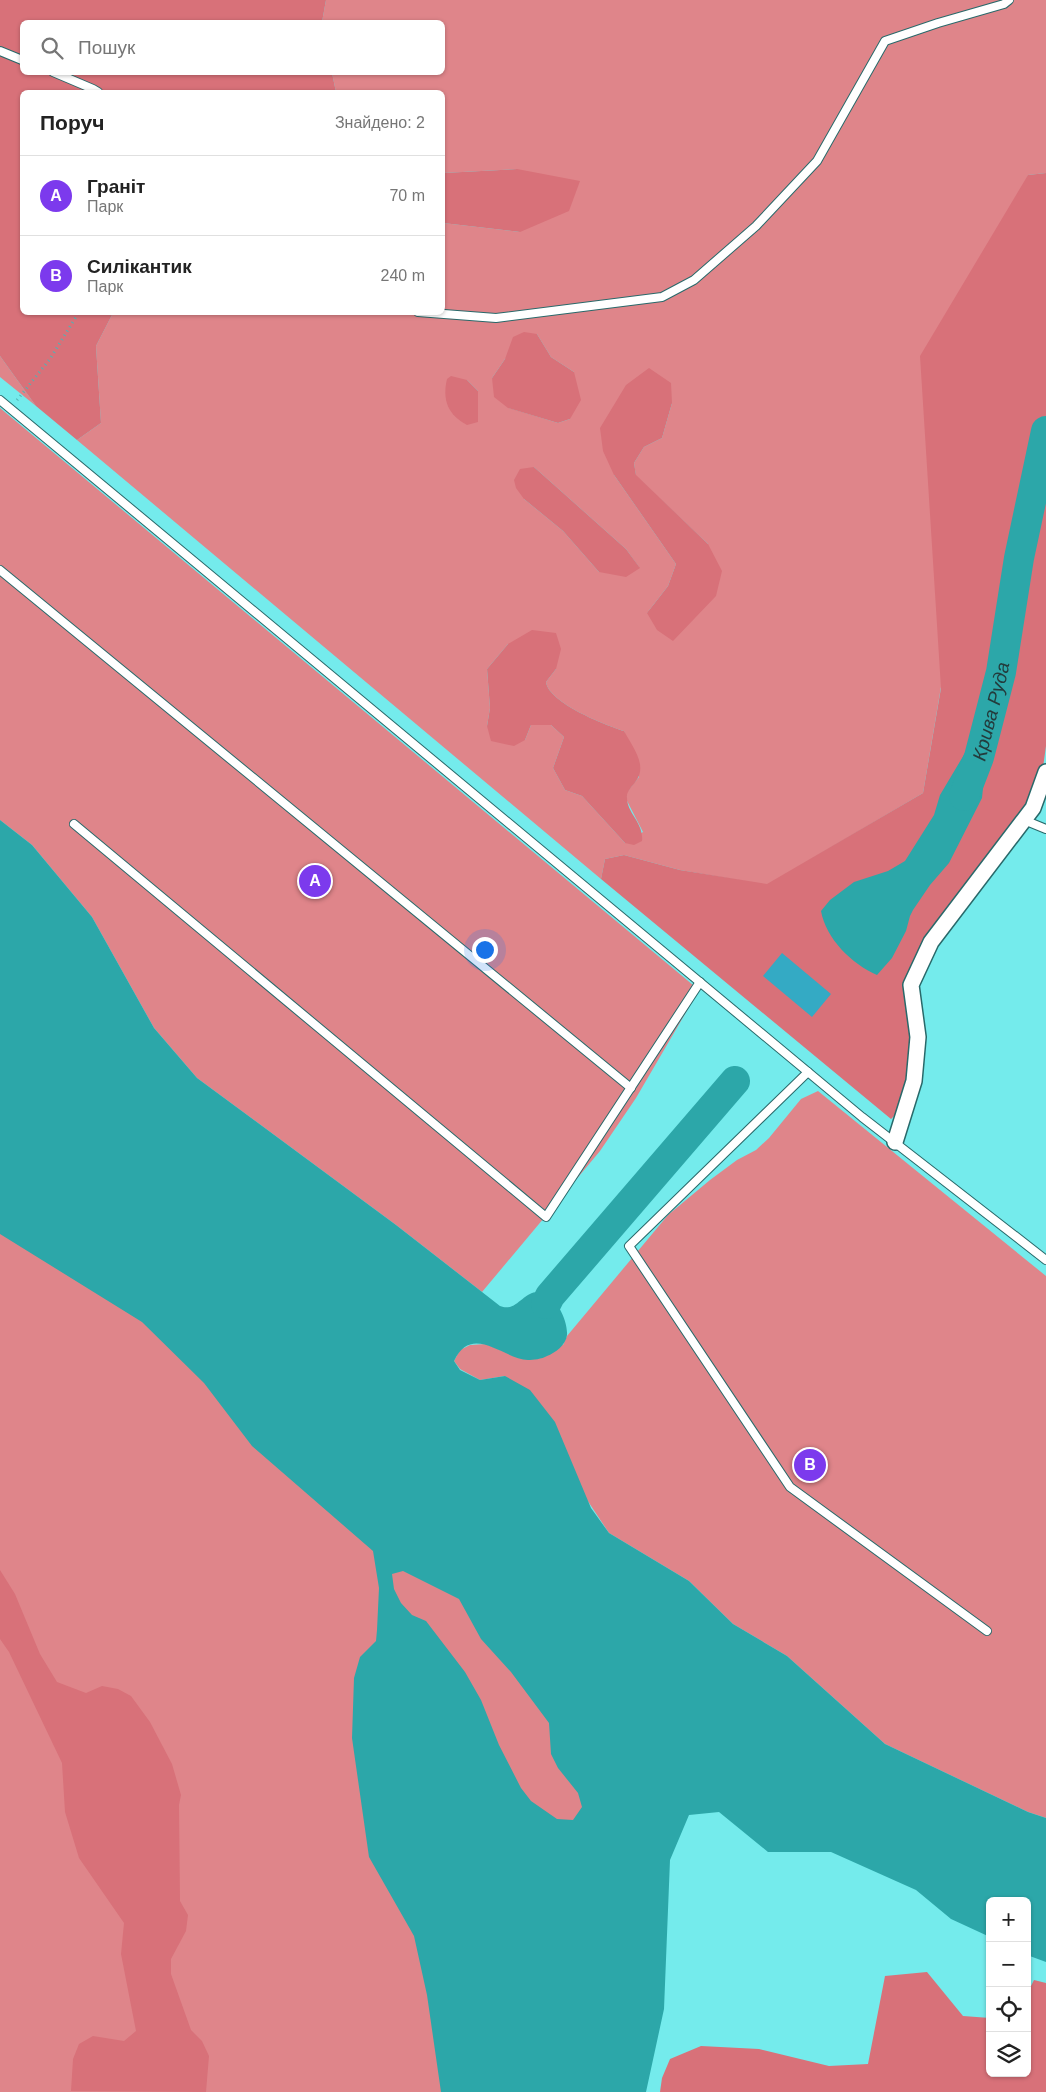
<!DOCTYPE html>
<html lang="uk">
<head>
<meta charset="utf-8">
<style>
	body { margin:0; font-family:Arial,sans-serif; background:#f6f6f6; color:#222 }
	.controls { position:absolute; right:15px; bottom:15px; display:grid; overflow:hidden; border-radius:8px; box-shadow:0 1px 4px #0004 }
	.controls button { width:45px; height:45px; display:grid; place-items:center; padding:0; border:0; border-bottom:1px solid #e0e0e0; background:#fff; color:#222; font:25px sans-serif }
	.you { position:absolute; left:484px; top:949px; width:18px; height:18px; margin:-12px; border:4px solid #fff; border-radius:50%; background:#1a73e8; box-shadow:0 0 0 8px #1a73e833 }
	.badge { display:grid; place-items:center; width:32px; height:32px; border-radius:50%; background:#7c3aed; color:#fff; font-size:16px; font-weight:700 }
	.pin { position:absolute; translate:-50% -50%; border:2px solid #fff; box-shadow:0 1px 5px #0006 }
	.list { margin:0; padding:0; list-style:none }
	h2 { display:flex; justify-content:space-between; align-items:center; height:65px; margin:0; padding:0 20px; font-size:21px }
	h2 small { font-size:16px; font-weight:400; color:#767676 }
	.list li { display:grid; grid-template-columns:32px 1fr auto; gap:15px; align-items:center; box-sizing:border-box; height:80px; padding:0 20px; border-top:1px solid #e0e0e0 }
	.list b { display:block; font-size:19px; white-space:nowrap }
	.list p { margin:0; font-size:16px; white-space:nowrap; color:#767676 }
	.list em { font-size:16px; font-style:normal; color:#767676 }
	.icon { flex:none; width:28px; height:28px; fill:none; stroke:currentColor; stroke-width:2; stroke-linecap:round; stroke-linejoin:round }
	.map { position:relative; flex:none; width:1046px; height:2092px; overflow:hidden }
	.search { position:absolute; background:#fff; box-shadow:0 1px 4px #0004; left:20px; top:20px; width:425px; height:55px; display:flex; align-items:center; gap:12px; box-sizing:border-box; padding:0 18px; border-radius:8px; color:#767676; font-size:19px }
	.panel { position:absolute; background:#fff; box-shadow:0 1px 4px #0004; left:20px; top:90px; width:425px; height:225px; border-radius:8px }
	.map>svg:first-child { display:block }
</style>
</head>
<body>
<div class="map">
<svg width="1046" height="2092" viewBox="0 0 1046 2092">
	<rect width="100%" height="100%" fill="#74ebec"/>
	<g fill="#df858a" fill-rule="evenodd">
		<path d="M326,0H1046V173L1028,175L923,793L767,885L680,870L624,855L605,859L601,879L77,440L101,423L96,346L113,313L442,312L443,223L520,232L517,169L443,173L442,92H336L332,73L442,72V22H322ZM537,334L551,357L574,372L570,419L558,423L509,408L492,378L505,359ZM467,380L478,391V422ZM672,403L662,438L644,447L634,463L636,476L708,544L647,613L668,586L676,564L614,475ZM534,467L626,549L639,567L599,572L563,531L524,499ZM508,644L556,669L546,682C549,703 605,725 624,731L639,777L627,792L626,799L643,832L625,843L582,796L565,790L553,768L564,737L551,725H531L525,740L487,726L490,708L487,669Z"/>
		<path d="M0,356L36,406L0,377Z"/>
		<path d="M0,408L699,990L636,1098L600,1151L482,1292L396,1225L197,1078L154,1028L92,917L32,845L0,820Z"/>
		<path d="M818,1091L1046,1276V1818L1028,1812L885,1744L787,1656L733,1624L689,1581L609,1533L505,1376L480,1380L460,1369L454,1361L460,1350L470,1345L486,1344L505,1352L563,1345L567,1336L668,1215L710,1180L737,1160L756,1150L769,1138L801,1099Z"/>
		<path d="M0,1125L585,1548L587,2092H0Z"/>
	</g>
	<g fill="#d87179">
		<path d="M0,0H326L322,22H22V72L332,73L336,92H22V312L113,313L96,346L101,423L77,440L36,406L0,356Z"/>
		<path d="M517,169L580,181L569,211L520,232L443,223V173Z"/>
		<path d="M1046,173V746L1039,796L931,947L919,983L911,1071L904,1106L891,1119L601,879L605,859L624,855L680,870L767,884L923,793L941,688L920,356L1028,175Z"/>
		<path d="M524,332L537,334L551,357L574,372L581,400L570,419L558,423L508,408L494,397L492,378L505,359L513,337Z"/>
		<path d="M649,368L671,383L672,403L662,438L644,447L634,463L636,475L708,544L722,571L716,596L673,641L657,630L647,613L668,586L676,564L614,475L603,451L600,428L626,385Z"/>
		<path d="M451,376L467,380L478,391V422L467,425C448,415 442,400 447,379Z"/>
		<path d="M534,467L626,549L640,568L626,577L599,572L563,531L524,499L516,488L514,480L520,469Z"/>
		<path d="M532,630L556,633L561,649L556,669L546,682C549,703 605,725 624,731C632,746 648,765 636,781C633,786 626,791 627,798C627,813 644,823 642,841L634,845L625,843L582,796L565,790L553,768L564,737L551,725H531L525,740L514,746L491,741L487,726L490,708L487,669L508,644Z"/>
		<path d="M0,1570L15,1594L40,1654L57,1682L86,1693L102,1686L118,1689L131,1696L150,1722L172,1764L181,1795L179,1805L180,1901L188,1915L186,1931L171,1959V1974L191,2030L202,2041L209,2056L206,2092L71,2091L73,2059L79,2044L93,2036L124,2041L136,2031L121,1954L124,1923L79,1858L65,1812L62,1763L9,1652L0,1639Z"/>
		<path d="M927,1972L963,2016L990,2018V2073H1027V1994L1034,1980L1046,1983V2092H660L662,2078L670,2059L701,2046L759,2049L829,2066L868,2064L885,1976Z"/>
	</g>
	<g fill="#2ca7a9" fill-rule="evenodd">
		<path d="M972,752L979,757L985,768L982,798L949,863L930,885L913,910L910,916L906,931L892,958L877,975C852,964 826,939 821,911L830,900L854,882L888,871L905,861L934,815L940,795L965,753Z"/>
		<path d="M0,820L32,845L92,917L154,1028L197,1078L396,1225L500,1306C517,1313 523,1290 540,1292C556,1294 568,1321 567,1335C566,1345 555,1353 547,1356C542,1359 533,1360 528,1360C503,1359 472,1323 454,1361L460,1370L480,1380L505,1376L530,1390L555,1422L591,1508L609,1533L689,1581L733,1624L787,1656L885,1744L1028,1812L1046,1818V1962L1027,1955V1901H990V1937L951,1919L916,1890L831,1852H768L719,1812L689,1815L670,1860L664,2009L646,2092H441L427,1995L414,1936L369,1857L352,1738L354,1678L360,1657L376,1641L377,1630L379,1588L373,1551L252,1446L204,1383L142,1322L0,1234ZM403,1571L459,1599L481,1639L511,1672L549,1723L551,1754L558,1768L578,1793L582,1807L573,1820L557,1819L531,1801L521,1788L499,1745L481,1700L465,1672L426,1621L412,1615L401,1603L394,1589L392,1574Z"/>
	</g>
	<g fill="none" stroke-linecap="round" stroke-linejoin="round">
		<g stroke="#2ca7a9" stroke-width="30">
			<path id="s1" d="M964,796L979,757L1001,672L1019,558L1046,431"/>
			<path d="M546,1304L550,1296L735,1081"/>
		</g>
	</g>
	<path fill="#34aac4" d="M782,953L831,994L812,1017L763,976Z"/>
	<g fill="none" stroke-linecap="round" stroke-linejoin="round">
		<defs>
			<g id="service">
				<path d="M0,51L22,60"/>
				<path d="M53,72L93,89L98,92"/>
				<path d="M418,312L496,318L662,297L694,280L756,226L817,161L885,41L938,23L1004,4L1009,0"/>
				<path d="M0,400L862,1117L1046,1260"/>
				<path d="M0,570L631,1088"/>
				<path d="M1024,820L1046,829"/>
				<path d="M74,824L546,1217L700,982"/>
				<path d="M808,1072L629,1246L790,1487L987,1631"/>
			</g>
			<path id="minor" d="M895,1142L914,1081L918,1037L911,985L931,942L1033,808L1046,772"/>
		</defs>
		<use href="#service" stroke="#29696a" stroke-width="10"/>
		<use href="#minor" stroke="#29696a" stroke-width="18"/>
		<path stroke="#51b3b4" stroke-width="3" stroke-dasharray="1 4" stroke-linecap="butt" d="M17,400L50,359L79,312"/>
		<use href="#service" stroke="#fff" stroke-width="8"/>
		<use href="#minor" stroke="#fff" stroke-width="15"/>
	</g>
	<g text-anchor="middle" stroke-width="4" stroke-linejoin="round" paint-order="stroke">
		<g font-size="19" font-style="italic" fill="#233c3d" stroke="#74ebec">
			<text dy="7" stroke="none"><textPath href="#s1" startOffset="89">Крива Руда</textPath></text>
		</g>
	</g>
</svg>
<div class="controls">
<button>+</button>
<button>−</button>
<button><svg class="icon" aria-label="locate" viewBox="0 0 24 24"><circle cx="12" cy="12" r="6"/><path d="M12 2v4M12 18v4M2 12h4M18 12h4"/></svg></button>
<button><svg class="icon" aria-label="layers" viewBox="0 0 24 24"><path d="M12 4l9 5-9 5-9-5zM3 14l9 5 9-5"/></svg></button>
</div>
<div class="you"></div>
<div class="pin badge" style="left:315px;top:881px">A</div>
<div class="pin badge" style="left:810px;top:1465px">B</div>
<div class="search"><svg class="icon" aria-label="search" viewBox="0 0 24 24"><circle cx="10" cy="10" r="6"/><path d="M15 15l6 6"/></svg>Пошук</div>
<section class="panel">
<h2>Поруч<small>Знайдено: 2</small></h2>
<ul class="list">
<li><span class="badge">A</span><div><b>Граніт</b><p>Парк</p></div><em>70 m</em></li>
<li><span class="badge">B</span><div><b>Силікантик</b><p>Парк</p></div><em>240 m</em></li>
</ul>
</section>
</div>
</body>
</html>
